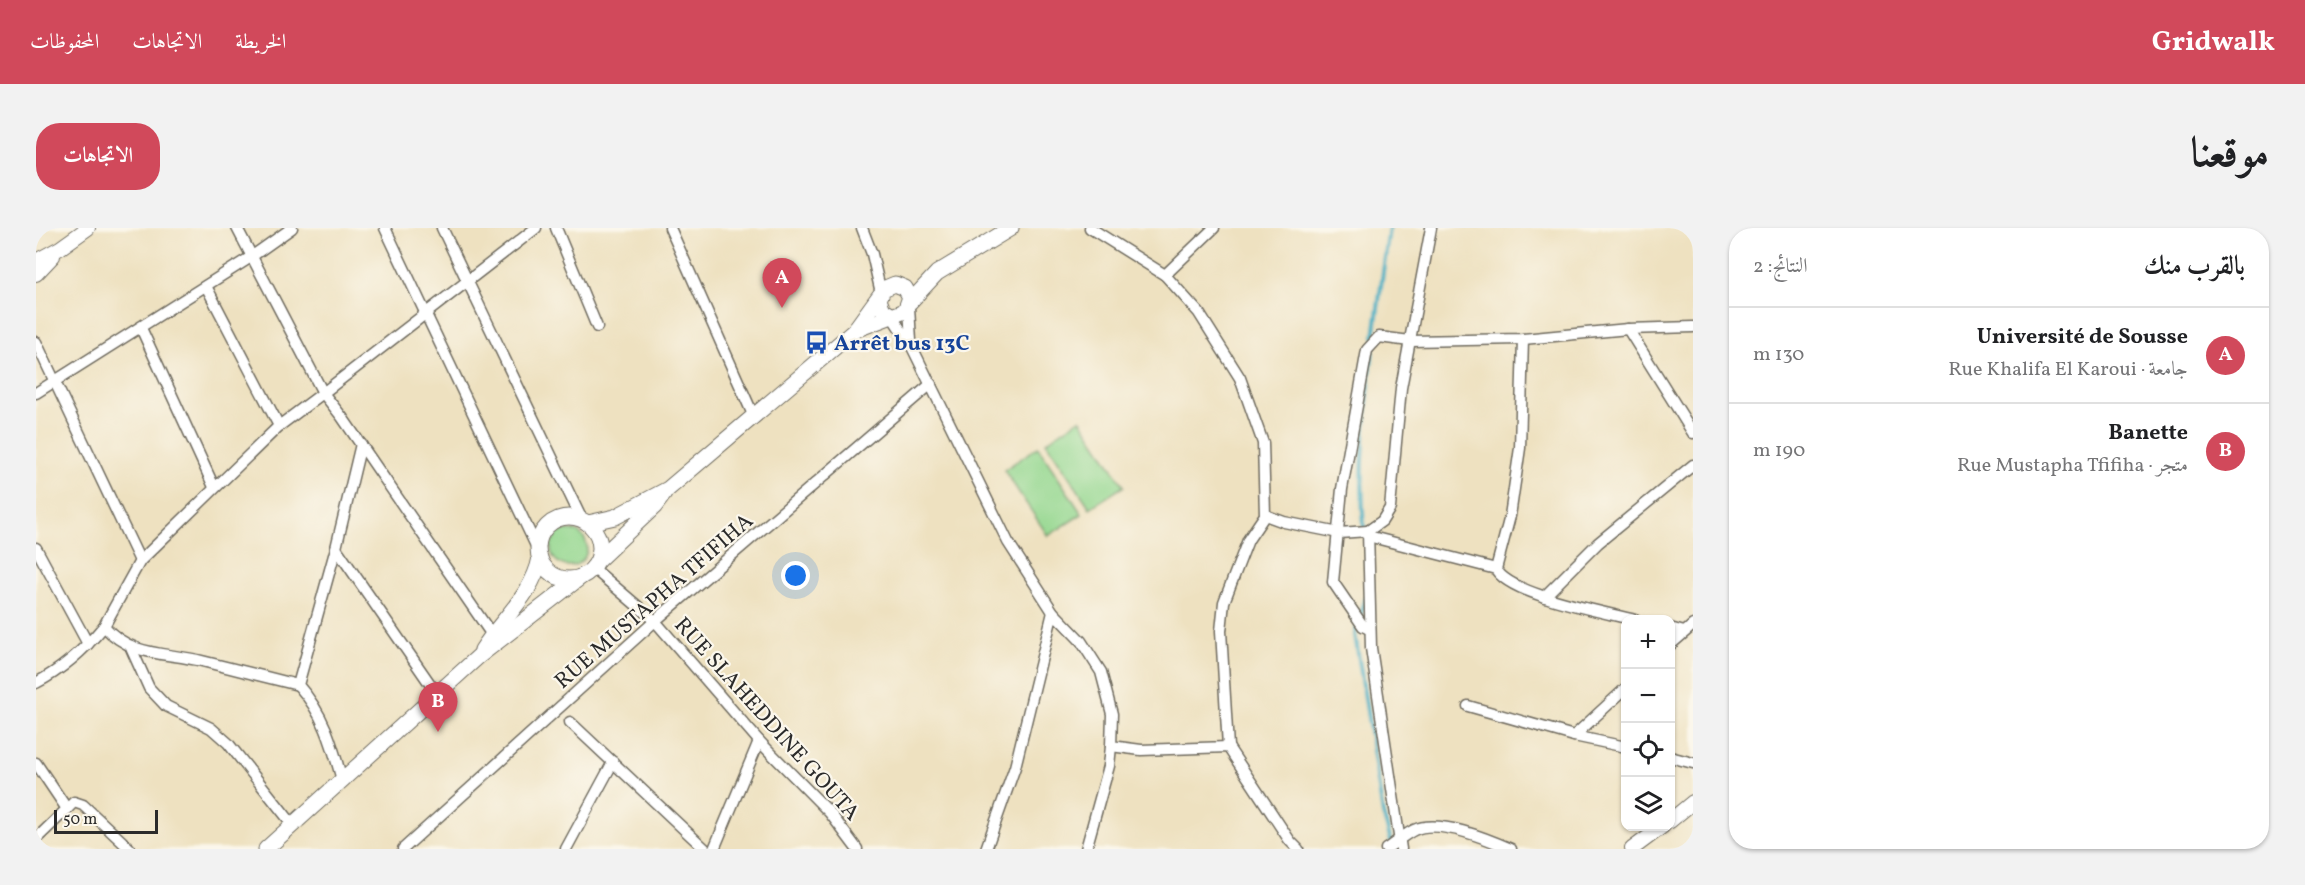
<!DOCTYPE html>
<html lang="ar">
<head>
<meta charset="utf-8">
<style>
	body { margin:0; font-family:Vollkorn,Amiri,serif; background:#f2f2f2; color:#202124; direction:rtl }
	.controls { position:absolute; right:18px; bottom:18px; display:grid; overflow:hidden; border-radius:12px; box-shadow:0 2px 4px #0004 }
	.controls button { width:54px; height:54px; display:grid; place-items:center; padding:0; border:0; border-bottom:2px solid #e0e0e0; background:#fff; color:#202124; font:30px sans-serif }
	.scale { position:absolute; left:18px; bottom:15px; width:104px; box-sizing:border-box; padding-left:6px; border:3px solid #2b2b2b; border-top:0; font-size:16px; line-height:21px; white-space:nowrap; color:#2b2b2b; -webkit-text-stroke:4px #fbf7ec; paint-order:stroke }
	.you { position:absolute; left:760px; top:348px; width:21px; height:21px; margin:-15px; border:4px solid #fff; border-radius:50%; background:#1a73e8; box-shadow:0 0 0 9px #1a73e833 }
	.badge { display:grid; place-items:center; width:39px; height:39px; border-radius:50%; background:#d1495b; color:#fff; font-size:20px; font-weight:700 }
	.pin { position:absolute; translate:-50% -50px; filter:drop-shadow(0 2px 3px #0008) }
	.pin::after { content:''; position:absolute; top:32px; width:21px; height:18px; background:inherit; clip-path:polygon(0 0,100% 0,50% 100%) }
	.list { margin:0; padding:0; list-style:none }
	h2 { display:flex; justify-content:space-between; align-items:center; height:78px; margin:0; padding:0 24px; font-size:26px }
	h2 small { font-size:20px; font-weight:400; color:#757577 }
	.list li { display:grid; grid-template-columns:39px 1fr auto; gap:18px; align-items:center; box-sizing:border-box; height:96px; padding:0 24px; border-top:2px solid #e0e0e0 }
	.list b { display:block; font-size:22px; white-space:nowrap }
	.list p { margin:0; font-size:20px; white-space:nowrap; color:#757577 }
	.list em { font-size:20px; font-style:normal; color:#757577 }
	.icon { flex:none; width:33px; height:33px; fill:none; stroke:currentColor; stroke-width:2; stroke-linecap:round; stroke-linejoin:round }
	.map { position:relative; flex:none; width:1657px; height:621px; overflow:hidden; direction:ltr; border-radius:24px }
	header { display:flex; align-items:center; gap:36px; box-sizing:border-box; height:84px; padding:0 30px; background:#d1495b; color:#fff }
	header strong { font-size:28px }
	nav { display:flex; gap:33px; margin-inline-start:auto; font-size:21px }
	.intro { display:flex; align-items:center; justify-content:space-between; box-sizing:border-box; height:144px; padding:0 36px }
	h1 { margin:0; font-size:42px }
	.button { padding:15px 27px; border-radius:24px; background:#d1495b; color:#fff; font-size:21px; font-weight:700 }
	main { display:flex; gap:36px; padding:0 36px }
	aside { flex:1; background:#fff; border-radius:24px; box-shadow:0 2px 4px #0004 }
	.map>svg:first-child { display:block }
</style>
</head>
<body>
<header>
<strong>Gridwalk</strong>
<nav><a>الخريطة</a><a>الاتجاهات</a><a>المحفوظات</a></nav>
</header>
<div class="intro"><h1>موقعنا</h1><a class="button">الاتجاهات</a></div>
<main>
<aside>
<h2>بالقرب منك<small>النتائج: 2</small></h2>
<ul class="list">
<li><span class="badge">A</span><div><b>Université de Sousse</b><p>جامعة · Rue Khalifa El Karoui</p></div><em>130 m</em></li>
<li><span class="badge">B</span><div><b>Banette</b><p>متجر · Rue Mustapha Tfifiha</p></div><em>190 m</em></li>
</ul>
</aside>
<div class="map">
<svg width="1657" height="621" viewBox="0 0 1657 621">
	<rect width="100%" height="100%" fill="#fbf7ec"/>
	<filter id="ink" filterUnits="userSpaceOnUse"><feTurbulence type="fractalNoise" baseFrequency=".0167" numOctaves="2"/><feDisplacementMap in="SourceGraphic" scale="12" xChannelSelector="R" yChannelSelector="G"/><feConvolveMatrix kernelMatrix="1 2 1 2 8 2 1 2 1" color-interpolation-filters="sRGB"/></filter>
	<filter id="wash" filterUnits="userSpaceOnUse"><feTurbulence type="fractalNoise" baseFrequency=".008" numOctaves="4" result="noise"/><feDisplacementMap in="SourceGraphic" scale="24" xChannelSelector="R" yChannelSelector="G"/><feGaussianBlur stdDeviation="1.35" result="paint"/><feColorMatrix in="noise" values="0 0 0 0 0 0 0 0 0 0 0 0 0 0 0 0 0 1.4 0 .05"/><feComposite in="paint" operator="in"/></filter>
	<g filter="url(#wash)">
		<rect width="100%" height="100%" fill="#eee1c0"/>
		<g fill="#94d78f" stroke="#60815d" stroke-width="1.5">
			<path d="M1044,191L1088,258L1054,280L1010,214Z"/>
			<path d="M1002,219L1046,286L1012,308L968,242Z"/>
			<circle cx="533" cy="320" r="18"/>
		</g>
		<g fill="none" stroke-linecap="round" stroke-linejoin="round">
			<g stroke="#41acc1" stroke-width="4">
				<path d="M1338,109L1353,0"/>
				<path d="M1328,301C1323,240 1330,180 1337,120"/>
				<path d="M1324,389L1330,370"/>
				<path d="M1322,396L1319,406L1347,586L1356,616"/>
			</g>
		</g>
	</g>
	<g filter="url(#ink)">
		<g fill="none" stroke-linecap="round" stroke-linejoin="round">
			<defs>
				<g id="minor">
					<path d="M349,0L502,322"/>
					<path d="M406,0L546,292"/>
					<path d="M520,0L561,99"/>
					<path d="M634,0L718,189"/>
					<path d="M826,0L836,26L845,65"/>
					<path d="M1054,0L1129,47L1163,85L1204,150L1227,215L1229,287L1212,312L1188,374L1185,403L1192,519"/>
					<path d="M1129,47L1178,0"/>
					<path d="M170,58L243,198"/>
					<path d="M873,79L875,113"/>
					<path d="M855,87L876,119L972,314L1017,384L1045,413L1065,444L1076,486L1075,518L1105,522L1192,519L1254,613L1262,621"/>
					<path d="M105,100L178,259"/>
					<path d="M1592,101L1657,205"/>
					<path d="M1487,111L1484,220L1474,288L1460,341C1473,367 1569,384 1599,392"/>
					<path d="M0,114L104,333"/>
					<path d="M0,165L215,29L256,0"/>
					<path d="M1229,287L1248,294L1303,305L1332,303L1335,420L1365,621"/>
					<path d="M1332,303L1346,293L1354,280L1365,160L1395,0"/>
					<path d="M1332,308L1460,341"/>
					<path d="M0,320L52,416"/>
					<path d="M300,320L401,466"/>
					<path d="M557,340L619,393L723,513L794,585L821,621"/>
					<path d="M1508,369L1562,315L1657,237"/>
					<path d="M68,398L104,333L243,198L287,165L201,0"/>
					<path d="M1634,400L1648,404"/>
					<path d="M1333,401L1327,398L1297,354L1306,261L1331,122L1343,109L1374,113L1487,111L1592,101L1657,99"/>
					<path d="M456,407L306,189L287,165L500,0"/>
					<path d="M1634,417L1657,397"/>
					<path d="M95,420L113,460L130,478L175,500L192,515L257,597"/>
					<path d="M0,455C27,441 49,421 68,398C95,429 129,424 166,433C198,441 230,449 262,457"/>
					<path d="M1432,478L1538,508L1590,519"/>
					<path d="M534,494L669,621"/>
					<path d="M1538,508L1590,460"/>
					<path d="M1634,529L1657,535"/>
					<path d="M0,535L31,581L38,574L47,577L94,621"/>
					<path d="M306,552C296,516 288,486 262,457L300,320L325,216"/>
					<path d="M0,611L31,581"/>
					<path d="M367,621L619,393L895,156"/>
					<path d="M530,621L577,534"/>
					<path d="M678,621L723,513"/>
					<path d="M950,621L979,539L1017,384"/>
					<path d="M1050,621L1073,538L1075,518"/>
					<path d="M1350,621C1359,615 1368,607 1378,602C1402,590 1452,611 1475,621"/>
				</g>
				<g id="tertiary">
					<path d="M0,33L24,20L52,0"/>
					<path d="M0,46L17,28"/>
					<path d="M1634,593L1657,574"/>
					<path d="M1596,621L1627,598"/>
				</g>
				<g id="secondary">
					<path d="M874,74L901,45L975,0"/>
					<path d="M824,100L869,83L874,69L869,60L859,56L847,61L843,72L847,82L855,87"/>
					<circle cx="533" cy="320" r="31"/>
					<path d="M552,295L579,289L632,261L818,103L844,67"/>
					<path d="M562,332L619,278L628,266"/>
					<path d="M446,422C465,391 497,367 504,330"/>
					<path d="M230,621L443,428L546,348"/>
				</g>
			</defs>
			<use href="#minor" stroke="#6f6b5f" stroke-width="13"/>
			<use href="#tertiary" stroke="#6f6b5f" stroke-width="16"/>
			<use href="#secondary" stroke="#6f6b5f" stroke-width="17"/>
			<use href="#minor" stroke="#fff" stroke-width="10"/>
			<use href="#tertiary" stroke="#fff" stroke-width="14"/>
			<use href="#secondary" stroke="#fff" stroke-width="15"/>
		</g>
	</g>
	<defs>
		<symbol id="bus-bare" viewBox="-9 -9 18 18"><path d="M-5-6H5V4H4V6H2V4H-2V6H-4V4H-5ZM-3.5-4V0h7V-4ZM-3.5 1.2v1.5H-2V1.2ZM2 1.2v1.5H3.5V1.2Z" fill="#1a4fb4" stroke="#fbf7ec" stroke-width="2.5" paint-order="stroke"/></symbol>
	</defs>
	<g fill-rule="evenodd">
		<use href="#bus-bare" x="764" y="98" width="33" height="33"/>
	</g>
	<g text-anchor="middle" stroke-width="4.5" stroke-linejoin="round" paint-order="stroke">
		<g font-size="22" font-weight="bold" fill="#164399" stroke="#fbf7ec" text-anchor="start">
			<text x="798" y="122">Arrêt bus 13C</text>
		</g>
		<g font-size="22" fill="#2b2b2b" stroke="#fbf7ec">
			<text transform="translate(617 372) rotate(-41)" y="8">RUE MUSTAPHA TFIFIHA</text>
			<text transform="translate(732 490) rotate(48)" y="8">RUE SLAHEDDINE GOUTA</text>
		</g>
	</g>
</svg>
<div class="controls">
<button>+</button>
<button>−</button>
<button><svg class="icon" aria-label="locate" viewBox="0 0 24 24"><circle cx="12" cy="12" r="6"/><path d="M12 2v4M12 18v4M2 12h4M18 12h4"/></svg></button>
<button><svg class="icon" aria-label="layers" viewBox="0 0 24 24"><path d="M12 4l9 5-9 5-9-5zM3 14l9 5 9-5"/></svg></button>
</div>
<div class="scale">50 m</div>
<div class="you"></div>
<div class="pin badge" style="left:746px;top:80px">A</div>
<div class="pin badge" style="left:402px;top:504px">B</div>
</div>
</main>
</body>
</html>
